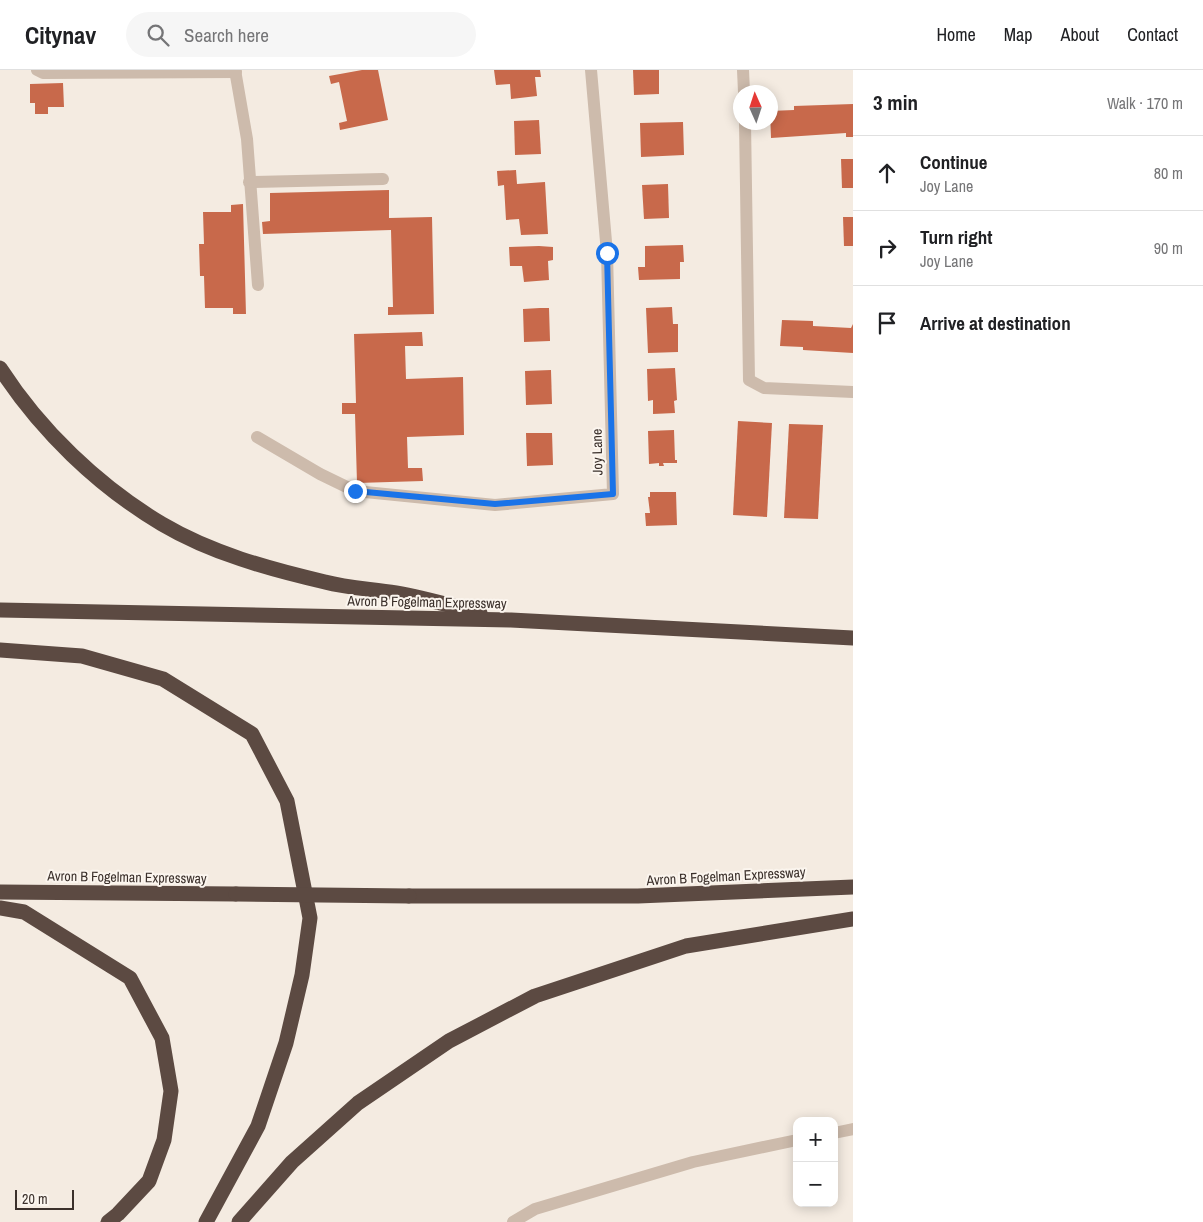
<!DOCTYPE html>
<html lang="en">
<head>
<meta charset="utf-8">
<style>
	body { margin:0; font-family:"Archivo Narrow",sans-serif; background:#f6f6f6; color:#202124 }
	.controls { position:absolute; right:15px; bottom:15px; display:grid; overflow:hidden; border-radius:10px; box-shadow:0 2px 12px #0003 }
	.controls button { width:45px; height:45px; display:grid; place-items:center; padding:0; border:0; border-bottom:1px solid #e0e0e0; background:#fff; color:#202124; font:25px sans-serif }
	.compass { position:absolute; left:733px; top:15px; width:45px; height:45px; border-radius:50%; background:#fff; box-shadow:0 2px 12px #0003; rotate:357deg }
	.scale { position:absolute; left:15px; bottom:12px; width:59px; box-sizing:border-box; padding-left:5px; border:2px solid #3b302b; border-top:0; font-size:14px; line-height:18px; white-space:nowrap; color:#3b302b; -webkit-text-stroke:4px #fbf5ee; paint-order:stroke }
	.stop { position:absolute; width:15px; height:15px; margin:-11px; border:4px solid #1a73e8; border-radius:50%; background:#fff }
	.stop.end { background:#1a73e8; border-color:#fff; box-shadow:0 1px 5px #0008 }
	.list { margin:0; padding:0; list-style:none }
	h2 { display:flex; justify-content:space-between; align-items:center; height:65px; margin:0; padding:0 20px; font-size:21px }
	h2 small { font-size:16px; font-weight:400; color:#757577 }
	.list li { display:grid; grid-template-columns:32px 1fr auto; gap:15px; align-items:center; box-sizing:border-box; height:75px; padding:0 20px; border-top:1px solid #e0e0e0 }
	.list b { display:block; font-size:19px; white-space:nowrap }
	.list p { margin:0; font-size:16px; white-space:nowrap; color:#757577 }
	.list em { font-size:16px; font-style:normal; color:#757577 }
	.icon { flex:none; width:28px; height:28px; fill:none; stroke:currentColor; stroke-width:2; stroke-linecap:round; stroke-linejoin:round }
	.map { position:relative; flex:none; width:853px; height:1152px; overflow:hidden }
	header { display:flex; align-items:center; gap:30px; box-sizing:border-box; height:70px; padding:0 25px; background:#fff; border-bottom:1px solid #e0e0e0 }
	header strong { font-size:24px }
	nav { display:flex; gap:28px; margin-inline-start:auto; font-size:18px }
	.search { width:350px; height:45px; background:#f6f6f6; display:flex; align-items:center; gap:12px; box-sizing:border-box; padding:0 18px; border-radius:28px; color:#757577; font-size:19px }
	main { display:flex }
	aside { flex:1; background:#fff }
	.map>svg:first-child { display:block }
</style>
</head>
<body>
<header>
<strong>Citynav</strong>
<div class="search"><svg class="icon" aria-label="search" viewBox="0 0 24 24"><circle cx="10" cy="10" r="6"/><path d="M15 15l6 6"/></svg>Search here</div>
<nav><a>Home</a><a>Map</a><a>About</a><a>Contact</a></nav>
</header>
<main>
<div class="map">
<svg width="853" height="1152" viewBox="0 0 853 1152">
	<rect width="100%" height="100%" fill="#f4ebe1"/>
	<g fill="#c8694b">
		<path d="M362,0H378L388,50L340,60L339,53L347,51L339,12L331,14L329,6Z"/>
		<path d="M494,0H540L541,7H535L537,26L511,29L510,14L496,15Z"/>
		<path d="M633,0H659V24L634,25Z"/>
		<path d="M63,13L64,37H48V44H35V33H30V14Z"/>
		<path d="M853,34V67H846V63L771,68L770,41L794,40V36Z"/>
		<path d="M539,50L541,84L515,85L514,51Z"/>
		<path d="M683,52L684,85L641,87L640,53Z"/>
		<path d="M841,89H853V118H842Z"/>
		<path d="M516,100L517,114L545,112L548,164L521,165L519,149L506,150L504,115L498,116L497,101Z"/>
		<path d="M668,114L669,148L644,149L642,115Z"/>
		<path d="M389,120V148L432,147L434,244L388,245V237H393L391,160L263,164L262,152L270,151V123Z"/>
		<path d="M243,134L246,244H233V238H205L204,206H200L199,174H204L203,142H231V135Z"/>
		<path d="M843,147H853V176H844Z"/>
		<path d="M683,175L684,192H680V209L639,210L638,197H645V176Z"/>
		<path d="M539,176L553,177V190L548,191L549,210L524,212L522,196H510L509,177Z"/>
		<path d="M672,237L673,254H678V282L648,283L646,238Z"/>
		<path d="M540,238H549L550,271L524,272L523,239Z"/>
		<path d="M782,250L813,251V256L851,258L853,254V283L803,280V277L780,276Z"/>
		<path d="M422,262L423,276H405L406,309L463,307L464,365L407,367L408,398H422L423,411L357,413L355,344H342V333H356L354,264Z"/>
		<path d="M675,298L677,330L674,331L675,343L653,344V330L648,331L647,299Z"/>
		<path d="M551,300L552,334L526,335L525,301Z"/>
		<path d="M738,351L772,353L767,447L733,445Z"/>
		<path d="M789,354L823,355L818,449L784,448Z"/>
		<path d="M674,360L675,390H677V393H663L664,396H659V393L649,394L648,361Z"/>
		<path d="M526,363H552L553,395L527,396Z"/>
		<path d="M650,422H676L677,455L646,456L645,443H650L648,427H650Z"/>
	</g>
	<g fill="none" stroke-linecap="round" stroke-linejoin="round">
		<g stroke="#cdbbac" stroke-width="12">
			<path d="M37,0L43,3L236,2"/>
			<path d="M235,0L247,69L258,215"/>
			<path d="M743,0L744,22"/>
			<path d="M745,52L749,310L764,318L853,322"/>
			<path d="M249,112L383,109"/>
			<path d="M257,367L320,404L355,421L495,435L613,424L607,183L591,0"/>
			<path d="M834,1063L853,1059"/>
			<path d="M513,1152L535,1139L693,1092L797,1070"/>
		</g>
		<g stroke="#5c4a42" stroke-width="15">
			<path d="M0,298C40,360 98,416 162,454C211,483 269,499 325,512C348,518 372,519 396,523C424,528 452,536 480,543"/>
			<path d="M0,540L511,550L853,568"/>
			<path d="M0,580L82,586L163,609L252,664L287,731L310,848L302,905L286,973L258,1056L206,1152"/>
			<path d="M0,822L236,824"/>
			<path d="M409,826H638L853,817"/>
			<path d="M0,838L24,842L130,908L162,968L171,1021L164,1070L149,1111L118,1144L108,1152"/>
			<path d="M239,1152L292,1092L358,1033L449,971L535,926L686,876L853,849"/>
		</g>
		<path stroke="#5c4a42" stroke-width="15" d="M236,824L409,826"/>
	</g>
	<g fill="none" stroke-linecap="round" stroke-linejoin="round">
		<path stroke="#1a73e8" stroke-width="6" d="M355,421L495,434L613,424L607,183"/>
	</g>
	<g text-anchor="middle" stroke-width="4" stroke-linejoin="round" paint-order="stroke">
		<g font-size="14" fill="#3b302b" stroke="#fbf5ee">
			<text transform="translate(597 382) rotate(-91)" y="5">Joy Lane</text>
			<text transform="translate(427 532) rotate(1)" y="5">Avron B Fogelman Expressway</text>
			<text transform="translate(726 806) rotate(-3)" y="5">Avron B Fogelman Expressway</text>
			<text transform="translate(127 807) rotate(1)" y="5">Avron B Fogelman Expressway</text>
		</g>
	</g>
</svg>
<div class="controls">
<button>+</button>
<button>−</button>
</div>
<svg class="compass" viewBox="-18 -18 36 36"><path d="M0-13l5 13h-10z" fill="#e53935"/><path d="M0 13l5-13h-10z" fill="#757577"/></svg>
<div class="scale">20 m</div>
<div class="stop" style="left:607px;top:183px"></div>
<div class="stop end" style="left:355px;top:421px"></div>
</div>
<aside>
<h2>3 min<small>Walk · 170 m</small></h2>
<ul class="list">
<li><svg class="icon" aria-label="ahead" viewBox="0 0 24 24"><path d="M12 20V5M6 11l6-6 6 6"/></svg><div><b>Continue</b><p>Joy Lane</p></div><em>80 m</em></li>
<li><svg class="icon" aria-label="right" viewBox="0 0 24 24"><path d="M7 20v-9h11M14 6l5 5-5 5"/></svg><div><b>Turn right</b><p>Joy Lane</p></div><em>90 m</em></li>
<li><svg class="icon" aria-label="arrive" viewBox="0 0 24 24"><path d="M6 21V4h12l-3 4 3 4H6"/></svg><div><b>Arrive at destination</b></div></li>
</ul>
</aside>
</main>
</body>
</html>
